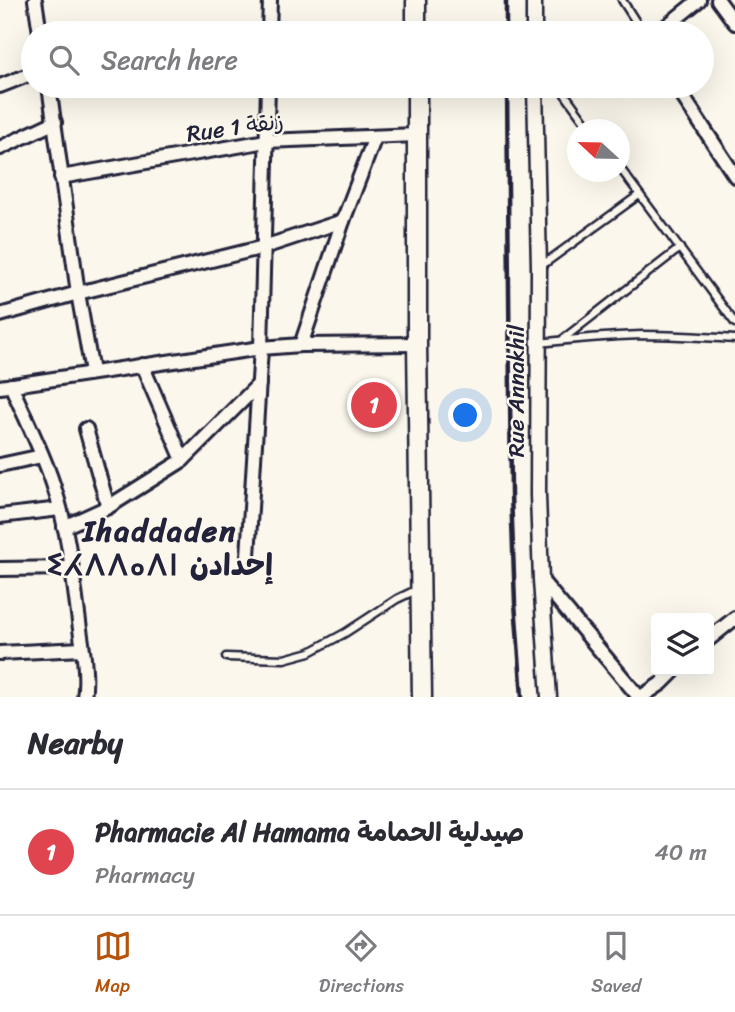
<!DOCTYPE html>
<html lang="en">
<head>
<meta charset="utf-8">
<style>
	body { margin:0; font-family:Sriracha,"Playpen Sans Arabic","Noto Sans Tifinagh",sans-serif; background:#f7f7f7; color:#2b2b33 }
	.controls { position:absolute; right:21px; bottom:21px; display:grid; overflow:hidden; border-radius:7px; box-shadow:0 7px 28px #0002 }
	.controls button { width:63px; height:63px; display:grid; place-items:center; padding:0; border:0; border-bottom:2px solid #e1e1e2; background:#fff; color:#2b2b33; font:35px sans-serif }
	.compass { position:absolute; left:567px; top:119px; width:63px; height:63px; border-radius:50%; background:#fff; box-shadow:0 7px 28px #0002; rotate:292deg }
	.you { position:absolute; left:466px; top:416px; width:24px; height:24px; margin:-18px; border:5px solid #fff; border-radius:50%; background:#1a73e8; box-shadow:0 0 0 10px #1a73e833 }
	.badge { display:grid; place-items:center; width:46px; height:46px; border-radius:50%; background:#b45309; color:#fff; font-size:23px; font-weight:700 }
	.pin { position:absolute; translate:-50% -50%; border:4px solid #fff; box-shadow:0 2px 7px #0006 }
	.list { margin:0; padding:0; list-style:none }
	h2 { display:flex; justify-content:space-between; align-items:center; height:91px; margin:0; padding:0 28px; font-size:30px }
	h2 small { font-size:23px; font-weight:400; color:#7c7c81 }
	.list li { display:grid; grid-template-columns:46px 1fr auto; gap:21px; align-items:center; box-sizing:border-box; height:126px; padding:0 28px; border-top:2px solid #e1e1e2 }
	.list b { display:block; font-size:26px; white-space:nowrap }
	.list p { margin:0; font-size:23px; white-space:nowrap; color:#7c7c81 }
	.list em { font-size:23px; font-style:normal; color:#7c7c81 }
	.icon { flex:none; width:38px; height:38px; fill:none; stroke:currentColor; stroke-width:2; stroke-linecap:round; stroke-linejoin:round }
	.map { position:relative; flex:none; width:735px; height:697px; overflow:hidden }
	.search { position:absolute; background:#fff; box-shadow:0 7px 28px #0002; left:21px; right:21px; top:21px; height:77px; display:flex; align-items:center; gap:18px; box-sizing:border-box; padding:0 24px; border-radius:38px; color:#7c7c81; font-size:26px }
	.sheet { height:217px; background:#fff }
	nav { display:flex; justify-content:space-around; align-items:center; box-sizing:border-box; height:98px; border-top:2px solid #e1e1e2; background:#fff; font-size:19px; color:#7c7c81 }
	nav a { display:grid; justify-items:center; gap:4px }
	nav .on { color:#b45309 }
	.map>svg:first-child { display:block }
</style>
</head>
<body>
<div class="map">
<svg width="735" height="697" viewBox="0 0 735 697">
	<rect width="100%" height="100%" fill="#fbf7ec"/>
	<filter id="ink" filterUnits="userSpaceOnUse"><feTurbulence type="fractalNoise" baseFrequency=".0143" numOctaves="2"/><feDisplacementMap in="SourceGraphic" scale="14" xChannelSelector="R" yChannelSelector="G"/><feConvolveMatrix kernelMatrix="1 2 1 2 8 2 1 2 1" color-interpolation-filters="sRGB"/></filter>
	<g filter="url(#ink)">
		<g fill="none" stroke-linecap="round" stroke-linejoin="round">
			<defs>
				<g id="service">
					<path d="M622,0L643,33"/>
					<path d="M559,86L591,130"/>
					<path d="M620,168L735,323"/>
					<path d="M541,266L639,195"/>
					<path d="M563,339L680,248"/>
					<path d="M539,343C573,339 608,336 642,335C673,335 704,337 735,339"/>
					<path d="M226,657L284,659L310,652L345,633L397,599L418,589"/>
				</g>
				<g id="minor">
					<path d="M35,0L40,33"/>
					<path d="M718,0L735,23"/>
					<path d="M269,33L270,0"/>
					<path d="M658,33L699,0"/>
					<path d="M0,86L33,73"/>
					<path d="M49,86L78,293L92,372"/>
					<path d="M676,86L735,176"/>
					<path d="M0,148L55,122"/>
					<path d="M61,177L266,141L417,135"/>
					<path d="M0,315L78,293L264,247L343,221"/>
					<path d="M301,345L343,221L375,137"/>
					<path d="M142,365L183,460"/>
					<path d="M11,385C25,418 42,450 53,484C68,528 73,576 79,622C82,644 88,675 84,697"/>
					<path d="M0,387L261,348L301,345L417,344"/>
					<path d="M86,429L108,507"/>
					<path d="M0,465L42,456"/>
					<path d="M0,516L60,509"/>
					<path d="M64,527L108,507L183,460L259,384"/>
					<path d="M248,556L261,348L268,86"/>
					<path d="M0,569L72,568"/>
					<path d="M541,580L639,697"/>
					<path d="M709,639L735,618"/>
					<path d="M0,653L82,649"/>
					<path d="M641,697L662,683L674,671"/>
				</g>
				<g id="tertiary">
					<path d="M534,0V33"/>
					<path d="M535,86L539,268L538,495L541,580L549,697"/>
				</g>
				<g id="secondary">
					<path d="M416,0V33"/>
					<path d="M417,86V344L422,697"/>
				</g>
			</defs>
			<use href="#service" stroke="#22223b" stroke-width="11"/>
			<use href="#minor" stroke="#22223b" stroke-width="18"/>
			<use href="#tertiary" stroke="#22223b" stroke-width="19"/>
			<use href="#secondary" stroke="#22223b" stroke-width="23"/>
			<use href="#service" stroke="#fbf7ec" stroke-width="6"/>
			<use href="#minor" stroke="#fbf7ec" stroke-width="12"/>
			<use href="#tertiary" stroke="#fbf7ec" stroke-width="14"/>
			<use href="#secondary" stroke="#fbf7ec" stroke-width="18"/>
			<g stroke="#22223b" stroke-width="4.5">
				<path d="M506,0V33"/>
				<path d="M507,86L511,494L515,603L522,697"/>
			</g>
		</g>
	</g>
	<g text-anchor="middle" stroke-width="5" stroke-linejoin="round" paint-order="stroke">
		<g font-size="23" fill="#22223b" stroke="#fbf7ec">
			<text transform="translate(235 127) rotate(-8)" y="8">Rue 1 زنقة</text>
			<text transform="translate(516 391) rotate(-90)" y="8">Rue Annakhil</text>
		</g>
		<g font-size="30" font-weight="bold" letter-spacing="2" fill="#22223b" stroke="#fbf7ec">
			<text x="160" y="541">Ihaddaden<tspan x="160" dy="34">ⵉⵃⴷⴷⴰⴷⵏ إحدادن</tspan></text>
		</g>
	</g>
</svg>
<div class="controls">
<button><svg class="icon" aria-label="layers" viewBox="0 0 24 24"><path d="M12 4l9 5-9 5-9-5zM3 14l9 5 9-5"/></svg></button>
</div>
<svg class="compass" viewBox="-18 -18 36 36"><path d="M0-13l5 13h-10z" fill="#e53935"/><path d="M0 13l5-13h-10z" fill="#7c7c81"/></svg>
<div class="you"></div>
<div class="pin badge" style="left:374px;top:405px;background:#e0444e">1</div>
<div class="search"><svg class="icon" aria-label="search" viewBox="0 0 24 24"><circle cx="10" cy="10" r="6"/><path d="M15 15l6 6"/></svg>Search here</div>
</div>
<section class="sheet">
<h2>Nearby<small></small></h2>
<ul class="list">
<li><span class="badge" style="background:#e0444e">1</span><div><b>Pharmacie Al Hamama صيدلية الحمامة</b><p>Pharmacy</p></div><em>40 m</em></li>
</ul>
</section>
<nav>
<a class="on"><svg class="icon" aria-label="map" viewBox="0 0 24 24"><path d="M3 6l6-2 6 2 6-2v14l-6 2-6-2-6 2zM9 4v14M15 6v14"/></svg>Map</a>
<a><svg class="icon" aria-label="directions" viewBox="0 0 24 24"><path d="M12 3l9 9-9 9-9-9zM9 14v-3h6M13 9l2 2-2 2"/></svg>Directions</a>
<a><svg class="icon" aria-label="saved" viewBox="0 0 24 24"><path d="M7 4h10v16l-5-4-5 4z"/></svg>Saved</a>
</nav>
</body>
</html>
